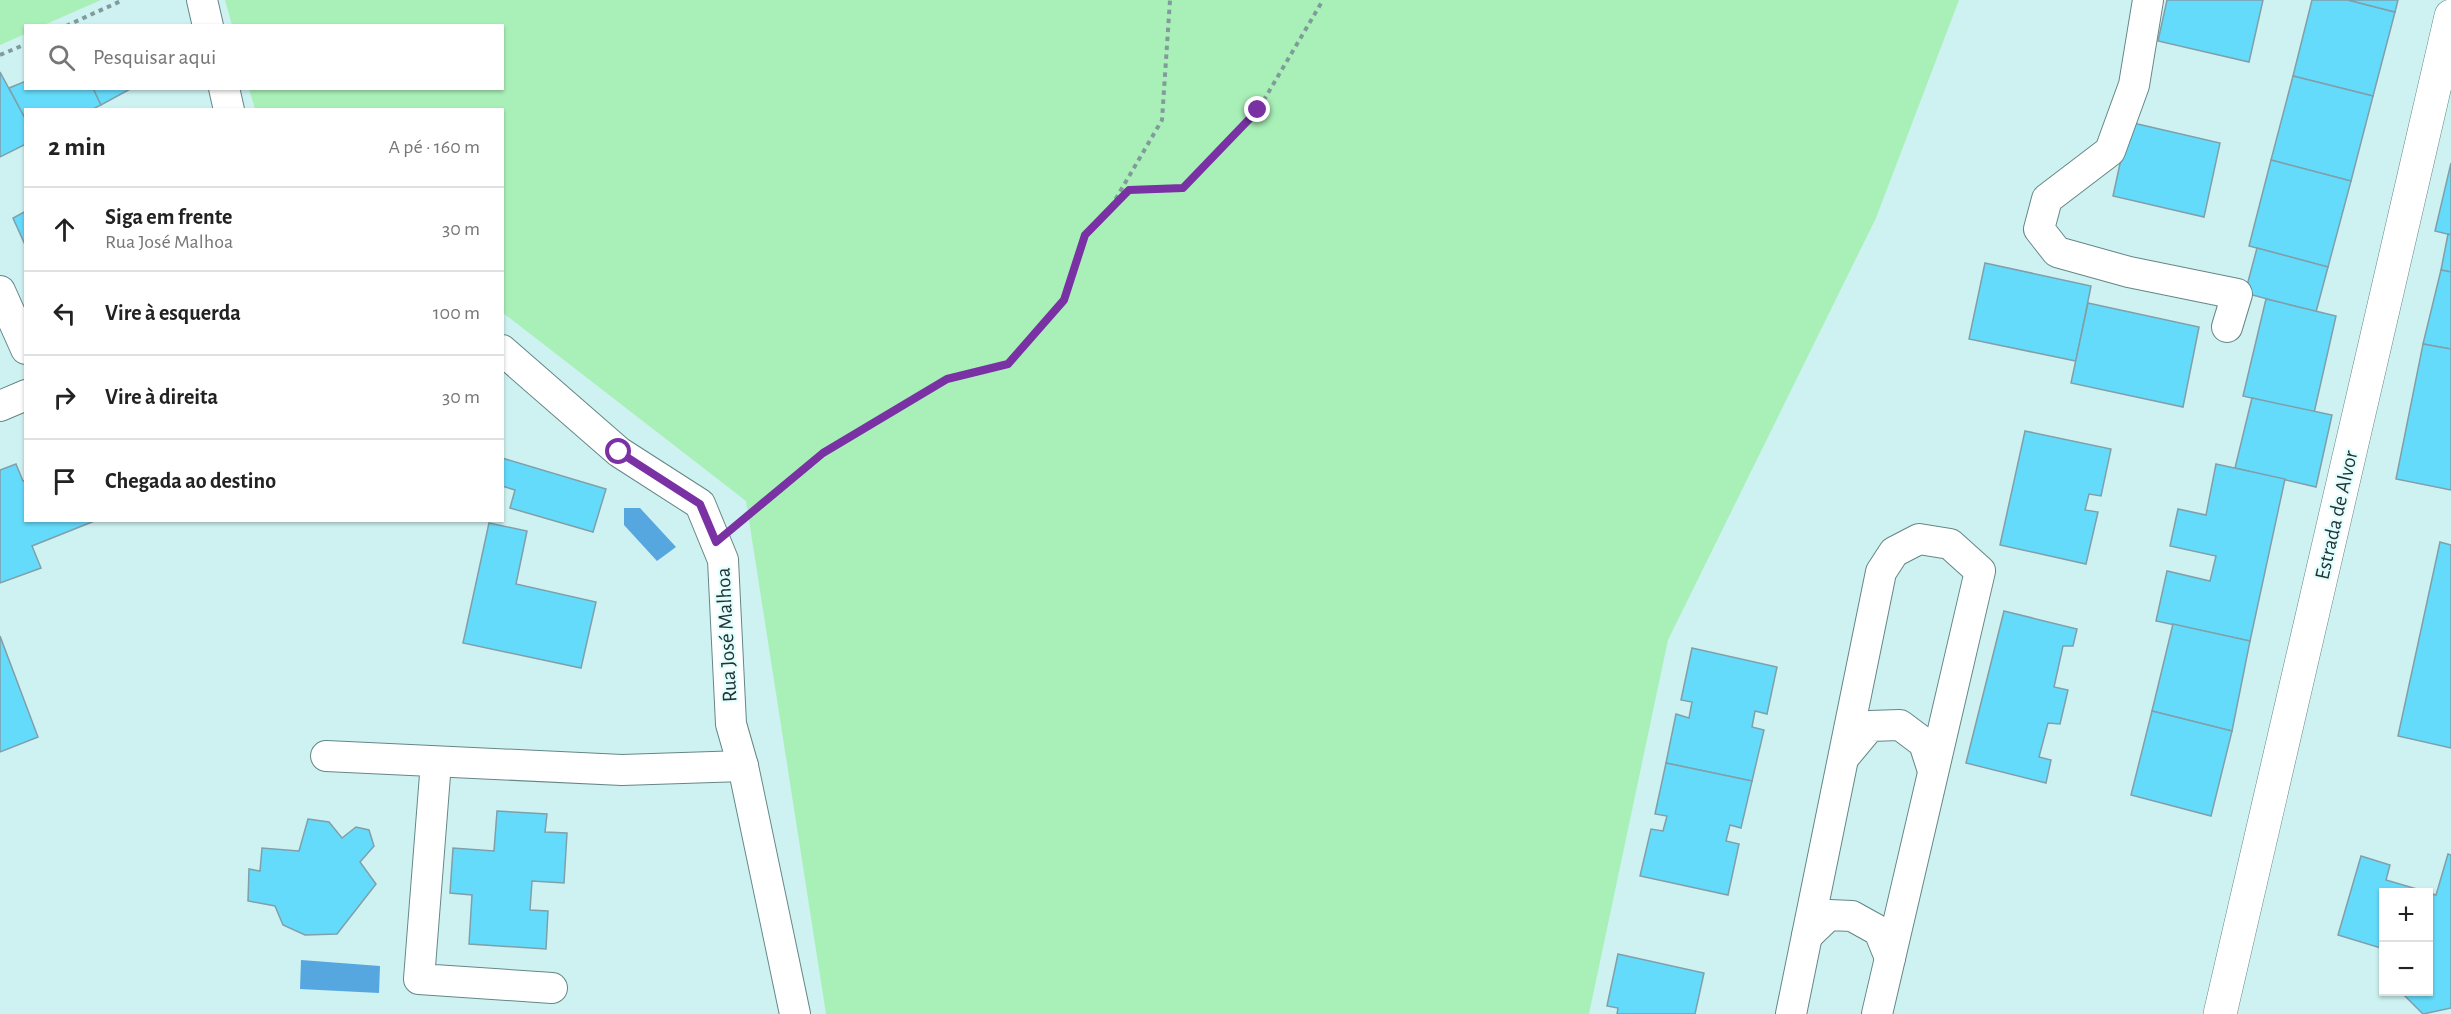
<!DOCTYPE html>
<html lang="pt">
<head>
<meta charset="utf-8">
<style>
	body { margin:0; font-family:"Alegreya Sans",sans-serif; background:#f6f6f6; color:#222 }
	.controls { position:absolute; right:18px; bottom:18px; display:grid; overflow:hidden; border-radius:0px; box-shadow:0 2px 4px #0004 }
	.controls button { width:54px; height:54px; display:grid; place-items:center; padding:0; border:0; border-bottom:2px solid #e0e0e0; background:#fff; color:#222; font:30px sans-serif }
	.stop { position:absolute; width:18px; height:18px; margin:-14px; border:4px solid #7a31a4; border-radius:50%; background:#fff }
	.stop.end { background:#7a31a4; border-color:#fff; box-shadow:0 2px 6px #0008 }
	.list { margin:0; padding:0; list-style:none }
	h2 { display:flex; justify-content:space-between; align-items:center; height:78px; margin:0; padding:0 24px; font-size:26px }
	h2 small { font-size:20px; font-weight:400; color:#767676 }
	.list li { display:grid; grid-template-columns:39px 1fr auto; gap:18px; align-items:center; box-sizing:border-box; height:84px; padding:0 24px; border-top:2px solid #e0e0e0 }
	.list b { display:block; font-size:22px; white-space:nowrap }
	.list p { margin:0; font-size:20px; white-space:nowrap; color:#767676 }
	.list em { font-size:20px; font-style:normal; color:#767676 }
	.icon { flex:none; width:33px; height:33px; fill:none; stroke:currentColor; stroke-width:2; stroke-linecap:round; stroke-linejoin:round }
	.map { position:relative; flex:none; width:2451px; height:1014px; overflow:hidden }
	.search { position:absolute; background:#fff; box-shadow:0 2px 4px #0004; left:24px; top:24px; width:480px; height:66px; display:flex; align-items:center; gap:15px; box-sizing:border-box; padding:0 21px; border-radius:0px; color:#767676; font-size:22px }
	.panel { position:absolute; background:#fff; box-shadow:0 2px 4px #0004; left:24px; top:108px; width:480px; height:414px; border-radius:0px }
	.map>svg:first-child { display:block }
</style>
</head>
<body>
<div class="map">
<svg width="2451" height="1014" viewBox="0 0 2451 1014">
	<rect width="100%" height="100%" fill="#cef2f2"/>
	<g fill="#a9f0b8">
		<path d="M0,0H101L44,25L26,26L25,34L0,45Z"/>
		<path d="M225,0H1959L1876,218L1668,640L1589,1014H826L746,501L503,313L502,110L255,109L249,89L502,88V26L232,25Z"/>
	</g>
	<g fill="#56a7df">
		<path d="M624,508H640L676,547L657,561L624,525Z"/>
		<path d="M301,960L380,966L379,993L300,989Z"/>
	</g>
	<g fill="#65dbfb" stroke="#809fa9" stroke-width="1.5">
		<path d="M2167,0H2263L2249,62L2158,41Z"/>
		<path d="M2312,0H2348L2395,12L2373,96L2293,76Z"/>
		<path d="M2348,0H2398L2395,12Z"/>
		<path d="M0,72L26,120V144L0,157Z"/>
		<path d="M2293,76L2373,96L2351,181L2271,160Z"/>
		<path d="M26,81V88H93L101,105L91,110H26V120L9,88Z"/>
		<path d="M93,88H132L101,105Z"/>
		<path d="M2129,122L2220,143L2204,217L2113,196Z"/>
		<path d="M2271,160L2351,181L2328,267L2249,246Z"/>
		<path d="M2451,163V235L2435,231Z"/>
		<path d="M26,211V247L13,218Z"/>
		<path d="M2448,234L2451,235V272L2441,270Z"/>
		<path d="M2257,248L2328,267L2316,312L2245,293Z"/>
		<path d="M1985,263L2091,286L2076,361L1969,339Z"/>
		<path d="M2441,270L2451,272V349L2423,344Z"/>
		<path d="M2266,299L2336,316L2314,413L2243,396Z"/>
		<path d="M2088,303L2199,327L2183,407L2071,383Z"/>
		<path d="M2423,344L2451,349V490L2396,479Z"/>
		<path d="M2252,398L2332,415L2316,487L2235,468Z"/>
		<path d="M2025,431L2111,449L2101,496L2089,494L2085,510L2098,512L2086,564L2000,545Z"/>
		<path d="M502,458L606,489L593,532L510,508L515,490L502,486Z"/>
		<path d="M16,464L23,481L26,480V520H97L32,546L41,568L0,583V470Z"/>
		<path d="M2216,464L2285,479L2250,641L2156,621L2167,571L2210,581L2216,556L2170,546L2178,509L2206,515Z"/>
		<path d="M489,523L527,531L516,584L596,602L581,668L463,643Z"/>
		<path d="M2440,542L2451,545V748L2398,736Z"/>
		<path d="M2004,611L2077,629L2073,646H2063L2054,687L2068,690L2060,724L2048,723L2039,757L2051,760L2046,783L1966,763Z"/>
		<path d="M2173,624L2250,641L2232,731L2152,711Z"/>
		<path d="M0,636L38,737L0,752Z"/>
		<path d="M1692,648L1777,667L1767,714L1755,711L1752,727L1764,730L1752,781L1666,763L1676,714L1689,718L1692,702L1681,700Z"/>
		<path d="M2152,711L2232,731L2211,816L2131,795Z"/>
		<path d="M1666,763L1752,781L1741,828L1730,825L1726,841L1739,844L1728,895L1640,876L1651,829L1663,831L1667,816L1655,814Z"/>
		<path d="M497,811L547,814L545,832L567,833L564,883L532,881L530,910L548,911L546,949L469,944L472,895L450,893L453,848L494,851Z"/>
		<path d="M308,819L329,822L342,838L356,827L369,830L374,846L360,862L376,884L337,934L305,935L283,925L275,906L248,901L249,869L260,871L262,848L299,851Z"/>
		<path d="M2448,854L2451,855V1008L2423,1014L2401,992H2428V893L2436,895Z"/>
		<path d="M2361,856L2390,865L2386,880L2427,892H2384V949L2338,935Z"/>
		<path d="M1618,954L1704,973L1695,1014H1617L1618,1008L1607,1006Z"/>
	</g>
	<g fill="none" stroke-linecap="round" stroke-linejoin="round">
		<defs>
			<g id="street">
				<path d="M202,0L208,26"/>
				<path d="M2148,0L2134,85L2110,151L2047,199L2039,229L2057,252L2129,272L2237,294L2227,327"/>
				<path d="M224,88L229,110"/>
				<path d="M0,291L26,349"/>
				<path d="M502,350L619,452L700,504L723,560L731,724L743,766L795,1014"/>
				<path d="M0,406L26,395"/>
				<path d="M326,756L622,770L743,766"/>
				<path d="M1845,756L1870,726L1900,725L1924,743L1933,771"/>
				<path d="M436,762L419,979L552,988"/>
				<path d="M1807,936L1829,915L1852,916L1879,931L1890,958"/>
				<path d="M1791,1014L1881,572L1894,552L1919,539L1950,544L1980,571L1877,1014"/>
			</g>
			<path id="secondary" d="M2220,1014L2451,16"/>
		</defs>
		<use href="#street" stroke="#658686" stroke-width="32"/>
		<use href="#secondary" stroke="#658686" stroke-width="34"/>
		<g stroke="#819b9b" stroke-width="4" stroke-dasharray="4.5 4.5" stroke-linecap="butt">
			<path d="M66,26L123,0"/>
			<path d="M0,55L26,44"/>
			<path d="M1111,207L1162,120L1170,0"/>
			<path d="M742,520L823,453L947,379L1008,364L1064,300L1085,235L1129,190L1183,188L1258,110L1323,0"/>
		</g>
		<use href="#street" stroke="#fff" stroke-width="30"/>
		<use href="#secondary" stroke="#fff" stroke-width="33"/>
	</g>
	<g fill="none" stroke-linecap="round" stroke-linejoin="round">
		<path stroke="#7a31a4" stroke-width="8" d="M619,452L700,504L716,542L823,453L947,379L1008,364L1064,300L1085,235L1129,190L1183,188L1258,110"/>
	</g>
	<g text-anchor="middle" stroke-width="4.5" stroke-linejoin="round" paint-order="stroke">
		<g font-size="21" fill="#243232" stroke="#e1fefe">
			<text transform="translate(2336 515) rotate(-77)" y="7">Estrada de Alvor</text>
			<text transform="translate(726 635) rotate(-93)" y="7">Rua José Malhoa</text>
		</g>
	</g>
</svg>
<div class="controls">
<button>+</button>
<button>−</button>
</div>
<div class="stop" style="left:619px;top:452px"></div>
<div class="stop end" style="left:1258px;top:110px"></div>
<div class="search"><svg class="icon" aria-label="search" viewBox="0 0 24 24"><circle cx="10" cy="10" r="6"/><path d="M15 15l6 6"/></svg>Pesquisar aqui</div>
<section class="panel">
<h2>2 min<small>A pé · 160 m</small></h2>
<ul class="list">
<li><svg class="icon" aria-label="ahead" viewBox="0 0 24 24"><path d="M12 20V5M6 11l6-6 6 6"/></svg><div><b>Siga em frente</b><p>Rua José Malhoa</p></div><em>30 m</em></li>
<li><svg class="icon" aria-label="left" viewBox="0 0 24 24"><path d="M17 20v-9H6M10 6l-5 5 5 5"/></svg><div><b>Vire à esquerda</b></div><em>100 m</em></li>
<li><svg class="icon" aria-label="right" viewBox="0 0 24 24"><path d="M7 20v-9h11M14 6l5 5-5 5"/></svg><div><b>Vire à direita</b></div><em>30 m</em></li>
<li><svg class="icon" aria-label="arrive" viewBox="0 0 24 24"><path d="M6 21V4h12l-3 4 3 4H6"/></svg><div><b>Chegada ao destino</b></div></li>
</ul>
</section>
</div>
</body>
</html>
